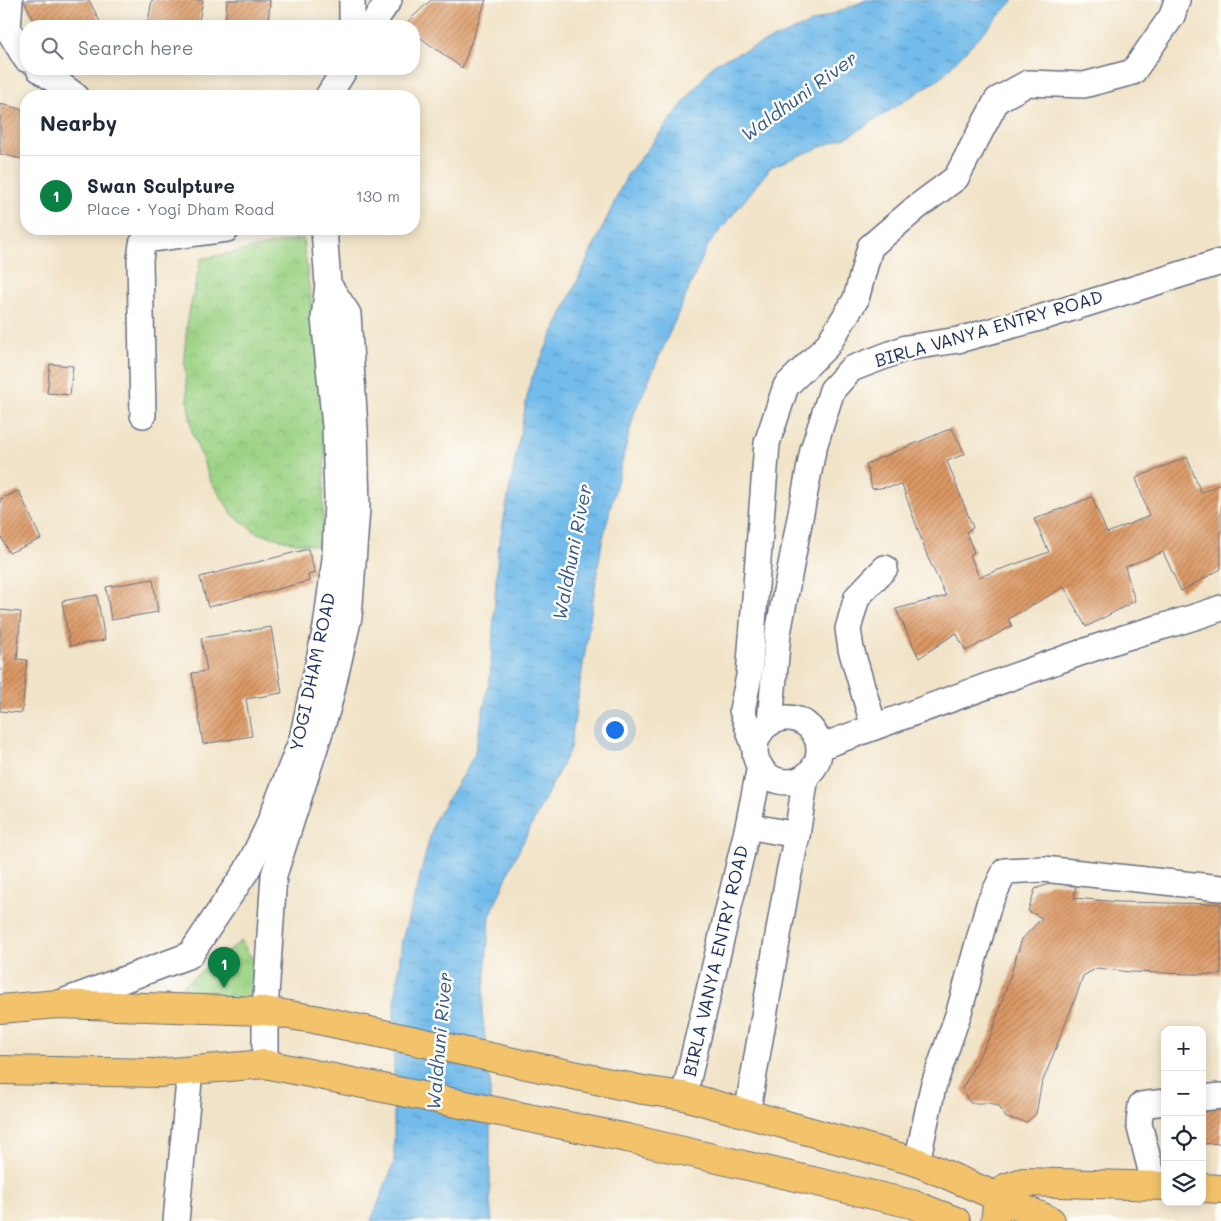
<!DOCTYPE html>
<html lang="en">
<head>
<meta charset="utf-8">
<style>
	body { margin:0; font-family:Mali,sans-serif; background:#f2f2f3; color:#1f2937 }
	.controls { position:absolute; right:15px; bottom:15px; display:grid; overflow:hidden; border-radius:10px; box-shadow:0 2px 12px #0003 }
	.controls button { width:45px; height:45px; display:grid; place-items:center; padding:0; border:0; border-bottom:1px solid #e0e1e3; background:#fff; color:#1f2937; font:25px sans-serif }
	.you { position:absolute; left:614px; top:729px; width:18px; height:18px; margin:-12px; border:4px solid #fff; border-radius:50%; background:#1a73e8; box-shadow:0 0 0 8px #1a73e833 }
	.badge { display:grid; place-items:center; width:32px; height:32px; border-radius:50%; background:#0b8043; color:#fff; font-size:16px; font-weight:700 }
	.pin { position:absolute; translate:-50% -41px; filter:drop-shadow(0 1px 2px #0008) }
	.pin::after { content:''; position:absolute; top:26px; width:18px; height:15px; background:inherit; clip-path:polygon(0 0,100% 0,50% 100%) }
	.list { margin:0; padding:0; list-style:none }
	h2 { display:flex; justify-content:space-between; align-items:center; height:65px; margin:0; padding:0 20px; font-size:21px }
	h2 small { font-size:16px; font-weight:400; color:#747a83 }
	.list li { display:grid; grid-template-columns:32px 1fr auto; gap:15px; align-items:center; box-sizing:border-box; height:80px; padding:0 20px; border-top:1px solid #e0e1e3 }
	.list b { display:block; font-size:19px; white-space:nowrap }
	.list p { margin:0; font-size:16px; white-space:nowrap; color:#747a83 }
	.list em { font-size:16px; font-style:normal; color:#747a83 }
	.icon { flex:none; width:28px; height:28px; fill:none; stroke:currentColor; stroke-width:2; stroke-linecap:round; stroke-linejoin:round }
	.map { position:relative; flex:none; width:1221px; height:1221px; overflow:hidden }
	.search { position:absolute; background:#fff; box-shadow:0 2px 12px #0003; left:20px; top:20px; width:400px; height:55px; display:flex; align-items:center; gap:12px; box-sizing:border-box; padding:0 18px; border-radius:20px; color:#747a83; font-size:19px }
	.panel { position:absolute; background:#fff; box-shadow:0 2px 12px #0003; left:20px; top:90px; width:400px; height:145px; border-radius:20px }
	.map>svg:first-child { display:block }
</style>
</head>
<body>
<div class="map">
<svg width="1221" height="1221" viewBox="0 0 1221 1221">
	<defs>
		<pattern id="park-crowns" width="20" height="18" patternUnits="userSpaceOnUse" patternTransform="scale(1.25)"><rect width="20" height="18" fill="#9cd385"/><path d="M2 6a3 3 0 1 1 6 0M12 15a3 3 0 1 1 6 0" fill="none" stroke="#86b575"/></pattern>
		<pattern id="water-ripples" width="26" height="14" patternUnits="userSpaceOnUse" patternTransform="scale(1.25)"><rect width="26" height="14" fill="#72bbea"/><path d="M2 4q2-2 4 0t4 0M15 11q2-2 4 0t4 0" fill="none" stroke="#5d98c1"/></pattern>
		<pattern id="building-hatch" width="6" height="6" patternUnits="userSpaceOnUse" patternTransform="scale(1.25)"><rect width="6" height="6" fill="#db9863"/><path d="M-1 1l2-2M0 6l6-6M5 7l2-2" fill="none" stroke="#b17c55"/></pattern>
	</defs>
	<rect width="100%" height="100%" fill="#fdfcf7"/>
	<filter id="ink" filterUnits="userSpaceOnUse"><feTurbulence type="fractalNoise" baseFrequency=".02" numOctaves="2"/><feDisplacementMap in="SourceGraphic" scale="10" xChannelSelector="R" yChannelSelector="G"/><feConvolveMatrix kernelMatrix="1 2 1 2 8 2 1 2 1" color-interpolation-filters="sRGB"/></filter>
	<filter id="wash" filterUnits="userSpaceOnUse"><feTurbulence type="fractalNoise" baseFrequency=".0096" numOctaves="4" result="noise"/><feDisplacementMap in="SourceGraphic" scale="20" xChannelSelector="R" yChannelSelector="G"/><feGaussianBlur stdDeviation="1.12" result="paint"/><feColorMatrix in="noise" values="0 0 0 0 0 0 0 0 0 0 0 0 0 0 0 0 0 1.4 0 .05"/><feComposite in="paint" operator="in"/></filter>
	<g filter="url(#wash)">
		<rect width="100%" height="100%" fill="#f1e3c7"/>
		<g fill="url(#park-crowns)" stroke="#5c8172">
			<path d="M303,238L326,420L322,547L292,542L257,533L233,515L211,482L192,432L188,404L184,356L188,317L201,259Z"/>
			<path d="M241,941L254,962L255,1008L172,994Z"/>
		</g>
		<path fill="url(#water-ripples)" stroke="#4675a4" d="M866,0H1014L939,79L851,135L771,167L707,247L634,414L602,542L570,749L514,860L490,916L482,1012L490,1083V1203L492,1221H371L394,1163V1012L402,940L418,884L434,821L474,756L490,677L498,550L530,382L627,175L715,63Z"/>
		<g id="blocks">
			<g fill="url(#building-hatch)">
				<path d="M27,0H89L102,26H37L24,1Z"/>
				<path d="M152,0H203L198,26H147Z"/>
				<path d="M227,0H270L268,26H225Z"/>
				<path d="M431,0H486L462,68L414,33V26H403Z"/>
				<path d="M0,104L26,110V160L0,154Z"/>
				<path d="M50,364L73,366L70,395L47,393Z"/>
				<path d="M952,428L965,454L947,461L973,528L966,532L974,552L970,555L979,577L1049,552L1034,519L1092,497L1107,533L1149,516L1136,478L1187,457L1201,493L1221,483V569L1181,591L1163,552L1125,567L1135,601L1086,627L1064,587L1008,619L1012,626L966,651L956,633L919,658L896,609L946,596L928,558L902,485L872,489L866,464Z"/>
				<path d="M19,491L41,539L9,553L0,535V499Z"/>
				<path d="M308,549L315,573L308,575L309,581L208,607L200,577Z"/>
				<path d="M153,579L158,612L111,620L106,587Z"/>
				<path d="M97,595L105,640L70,646L62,601Z"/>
				<path d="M0,610L21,612L17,659L27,660L22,713L0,711Z"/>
				<path d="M271,627L282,693L246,699L252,736L203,744L192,673L207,671L201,638Z"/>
				<path d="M1052,883L1076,885L1074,898L1119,902L1221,904V975L1130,972L1097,968L1083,976L1077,994L1041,1086L1036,1114L1027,1122L1006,1118L999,1106L990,1103H970L962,1089L992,1032L1022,939L1042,918L1028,911L1035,889Z"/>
				<path d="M1202,1105H1221V1143L1202,1144Z"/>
			</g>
		</g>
	</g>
	<g filter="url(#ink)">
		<use href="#blocks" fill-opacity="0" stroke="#666e83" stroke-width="1"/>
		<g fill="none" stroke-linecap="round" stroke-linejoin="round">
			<defs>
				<g id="minor">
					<path d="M10,0L8,29L26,59"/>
					<path d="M352,0V26"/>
					<path d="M371,26L389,0"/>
					<path d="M39,69L76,96"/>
					<path d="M328,96L345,69"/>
					<path d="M143,415L140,260L142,244L151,239L227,229"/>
					<circle cx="787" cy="750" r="32"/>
					<path d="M770,723L778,633L813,450L832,390L851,369L906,348L958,340L1043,317L1221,262"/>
					<path d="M874,727L851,649L848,629L857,597L885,568"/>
					<path d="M820,747C916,712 1012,676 1109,643C1146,630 1184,622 1221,608"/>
					<path d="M755,748L742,710L749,676L767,443L786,386L827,346L856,299L870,247L917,207L956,178L997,100L1028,83L1084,85L1133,72L1172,16L1177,0"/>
					<path d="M748,826L797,835"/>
					<path d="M60,1003L190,955L247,870L267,829L302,739L326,627L335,559L337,498L335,426L324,318L328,284L324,229"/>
					<path d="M265,1064V1011L274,875L328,707L349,617L357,508L355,429L348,314L328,284"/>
					<path d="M684,1096L748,826L760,766"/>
					<path d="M1202,1098L1221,1096"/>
					<path d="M747,1114L788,878L797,835L806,776"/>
					<path d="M917,1162L933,1087L959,1012L989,904L1005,871L1043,869L1221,888"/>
					<path d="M1155,1186L1139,1124L1141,1105L1165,1102"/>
					<path d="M176,1221L190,1070"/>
				</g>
				<g id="major">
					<path d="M1202,1188L1221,1189"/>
					<path d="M995,1221L998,1197L1007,1187L1023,1182L1165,1186"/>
				</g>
				<g id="highway">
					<path d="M0,1009L58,1004L265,1011L314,1019L643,1090L684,1096L917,1162L998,1197L1051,1221"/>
					<path d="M0,1070L159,1073L265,1064L627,1138L912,1204L956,1221"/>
				</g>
			</defs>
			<use href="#minor" stroke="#666e83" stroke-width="28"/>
			<use href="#major" stroke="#666e83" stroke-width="30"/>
			<use href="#highway" stroke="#666e83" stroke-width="30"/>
			<use href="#minor" stroke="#fff" stroke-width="25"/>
			<use href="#major" stroke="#f2c36a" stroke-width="28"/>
			<use href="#highway" stroke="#f2c36a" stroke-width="28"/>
		</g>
	</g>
	<g text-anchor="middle" stroke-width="5" stroke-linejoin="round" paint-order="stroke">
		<g font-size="18" fill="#1b2f5e" stroke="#fdfcf7">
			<text transform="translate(989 329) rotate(-16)" y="6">BIRLA VANYA ENTRY ROAD</text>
			<text transform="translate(313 672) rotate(-78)" y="6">YOGI DHAM ROAD</text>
			<text transform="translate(716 961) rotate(-77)" y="6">BIRLA VANYA ENTRY ROAD</text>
		</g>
		<g font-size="19" font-style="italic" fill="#355988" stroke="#fdfcf7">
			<text transform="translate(799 96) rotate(-36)" y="7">Waldhuni River</text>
			<text transform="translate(572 552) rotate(-79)" y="7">Waldhuni River</text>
			<text transform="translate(439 1041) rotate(-85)" y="7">Waldhuni River</text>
		</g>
	</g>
</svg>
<div class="controls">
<button>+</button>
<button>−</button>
<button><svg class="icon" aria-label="locate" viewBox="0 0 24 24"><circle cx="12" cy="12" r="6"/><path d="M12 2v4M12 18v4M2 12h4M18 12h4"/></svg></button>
<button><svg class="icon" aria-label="layers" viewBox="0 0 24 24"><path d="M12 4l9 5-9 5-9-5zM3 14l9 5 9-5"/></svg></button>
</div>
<div class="you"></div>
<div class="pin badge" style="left:224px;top:988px">1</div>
<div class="search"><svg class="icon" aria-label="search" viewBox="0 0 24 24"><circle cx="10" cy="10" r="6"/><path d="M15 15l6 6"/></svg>Search here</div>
<section class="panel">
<h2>Nearby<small></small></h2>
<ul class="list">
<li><span class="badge">1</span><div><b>Swan Sculpture</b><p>Place · Yogi Dham Road</p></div><em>130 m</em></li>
</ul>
</section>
</div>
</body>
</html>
